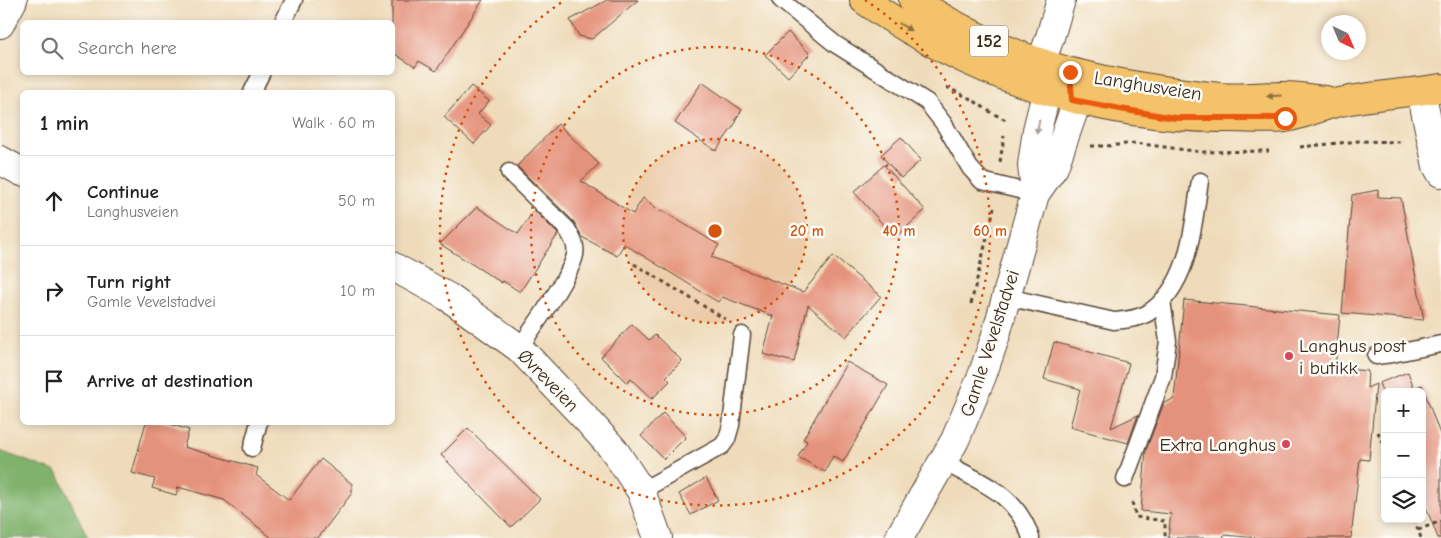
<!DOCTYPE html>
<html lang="en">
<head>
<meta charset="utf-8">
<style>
	body { margin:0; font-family:"Comic Neue",sans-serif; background:#f2f2f2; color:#222 }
	.controls { position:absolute; right:15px; bottom:15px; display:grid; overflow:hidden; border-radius:8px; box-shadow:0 2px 8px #0003 }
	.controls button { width:45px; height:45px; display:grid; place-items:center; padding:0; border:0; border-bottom:1px solid #e0e0e0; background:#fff; color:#222; font:25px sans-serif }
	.compass { position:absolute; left:1321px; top:15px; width:45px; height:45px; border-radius:50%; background:#fff; box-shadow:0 2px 8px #0003; rotate:136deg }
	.stop { position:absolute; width:15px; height:15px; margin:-11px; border:4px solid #ea580c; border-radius:50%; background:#fff }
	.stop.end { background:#ea580c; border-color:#fff; box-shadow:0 1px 5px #0008 }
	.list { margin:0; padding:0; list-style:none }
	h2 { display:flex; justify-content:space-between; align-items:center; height:65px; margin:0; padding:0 20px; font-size:21px }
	h2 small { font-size:16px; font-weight:400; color:#767676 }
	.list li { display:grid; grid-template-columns:32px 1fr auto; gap:15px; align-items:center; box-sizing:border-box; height:90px; padding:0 20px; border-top:1px solid #e0e0e0 }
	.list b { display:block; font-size:19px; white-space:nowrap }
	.list p { margin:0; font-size:16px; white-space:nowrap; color:#767676 }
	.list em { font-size:16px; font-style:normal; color:#767676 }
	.icon { flex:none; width:28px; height:28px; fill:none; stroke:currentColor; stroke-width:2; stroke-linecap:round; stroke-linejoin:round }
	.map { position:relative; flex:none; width:1441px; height:538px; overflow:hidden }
	.search { position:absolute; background:#fff; box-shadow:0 2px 8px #0003; left:20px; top:20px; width:375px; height:55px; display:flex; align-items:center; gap:12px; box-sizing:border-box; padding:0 18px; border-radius:8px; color:#767676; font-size:19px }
	.panel { position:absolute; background:#fff; box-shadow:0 2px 8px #0003; left:20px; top:90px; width:375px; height:335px; border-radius:8px }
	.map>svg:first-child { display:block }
</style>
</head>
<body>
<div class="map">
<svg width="1441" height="538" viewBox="0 0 1441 538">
	<rect width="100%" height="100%" fill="#fdfcf7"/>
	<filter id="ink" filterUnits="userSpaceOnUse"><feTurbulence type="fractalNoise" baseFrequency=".02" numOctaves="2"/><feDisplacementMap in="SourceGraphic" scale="10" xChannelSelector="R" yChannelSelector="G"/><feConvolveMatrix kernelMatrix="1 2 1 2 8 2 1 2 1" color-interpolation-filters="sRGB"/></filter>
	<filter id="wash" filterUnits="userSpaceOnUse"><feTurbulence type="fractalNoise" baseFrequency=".0096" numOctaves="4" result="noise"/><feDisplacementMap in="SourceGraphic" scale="20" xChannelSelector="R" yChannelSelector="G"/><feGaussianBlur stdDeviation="1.12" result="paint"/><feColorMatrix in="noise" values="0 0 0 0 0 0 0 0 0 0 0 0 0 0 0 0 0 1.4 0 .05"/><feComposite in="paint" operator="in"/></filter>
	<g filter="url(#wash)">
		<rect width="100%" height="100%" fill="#efdbba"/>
		<path fill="#80b26d" stroke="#5e6e46" d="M0,451L57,472L88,538H0Z"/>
		<g id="blocks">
			<g fill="#e5927c">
				<path d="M392,0H483L436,71L419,61L415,67L392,52Z"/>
				<path d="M607,0H638L592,39L579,36L570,20Z"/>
				<path d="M788,32L810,54L788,77L765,55Z"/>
				<path d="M702,82L742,110L735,120L737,121L716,151L675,123Z"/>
				<path d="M471,86L489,101L478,114L491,125L474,144L444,117Z"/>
				<path d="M558,124L599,164L581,181L633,214L643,198L654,206L659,211L661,210L719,245L711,257L803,292L833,256L881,296L846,337L808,305L794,362L763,354L773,316L722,297L718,302L624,244L617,256L582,237L574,222L517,166Z"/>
				<path d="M901,137L921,160L901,178L881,155Z"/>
				<path d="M884,165L925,210L895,238L854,192Z"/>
				<path d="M1378,190V197L1401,198L1424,320L1342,313L1352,195Z"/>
				<path d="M477,207L518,234L534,210L558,234L520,292L503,281L502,283L440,244Z"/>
				<path d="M1184,300L1340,315L1335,368L1368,371L1367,388L1376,384L1369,460L1360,459L1351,538H1258L1224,535L1223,538H1168L1171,514L1141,511L1146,450L1164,403L1174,399Z"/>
				<path d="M632,324L649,340L655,335L682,361L666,377L670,381L652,399L631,379L627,383L601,357Z"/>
				<path d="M1054,342L1129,363L1111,428L1138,415L1128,443L1070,427L1080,389L1044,379Z"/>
				<path d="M847,362L888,385L843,462L833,456L825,472L798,457L807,441L803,439Z"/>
				<path d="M1408,372L1414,388L1422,385L1441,437V538H1438L1422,497V392H1385V399L1379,383Z"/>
				<path d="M663,413L686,437L664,459L641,436Z"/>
				<path d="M146,422H164L189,430L184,447L258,468L256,475L289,500L321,459L352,484V493L318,538H272L224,500L178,487L176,495L152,488L155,479L132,473Z"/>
				<path d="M468,428L540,499L511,527L441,455Z"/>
				<path d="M706,478L718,500L691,515L679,494Z"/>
			</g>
		</g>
	</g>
	<g filter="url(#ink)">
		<use href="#blocks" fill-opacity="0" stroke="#564535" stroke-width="1"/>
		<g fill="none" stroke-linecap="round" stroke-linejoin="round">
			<defs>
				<g id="service">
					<path d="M781,0L835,44L927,102L944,124L970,168L982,181L1035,194"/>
					<path d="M283,22L294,0"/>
					<path d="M252,92L262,72"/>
					<path d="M509,172L567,229C572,238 577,245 575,255C573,265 567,274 562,283C549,306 534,327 519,348"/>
					<path d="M1007,297L1114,321C1125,320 1138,319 1148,313C1190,286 1193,226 1200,181"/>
					<path d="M1376,356L1392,354L1441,344"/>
					<path d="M252,448L259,422"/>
					<path d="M943,462C981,482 1017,494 1031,538"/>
					<path d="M1125,479L1163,377L1168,341L1162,301"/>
					<path d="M641,491L722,446L727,439L731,425L742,335"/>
				</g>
				<g id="minor">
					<path d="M0,24L13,0"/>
					<path d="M1033,86L1050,37L1061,0"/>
					<path d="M1421,91L1437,166L1441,173"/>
					<path d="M0,160L22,172"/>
					<path d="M392,266L448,297L519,348L590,423L614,450L641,491L658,538"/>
				</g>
				<g id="tertiary">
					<path d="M1035,194L1032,165L1037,130L1044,102L1067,76"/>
					<path d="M899,538L955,440L982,376L995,338L1035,194L1054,167L1073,113L1071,74"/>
				</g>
				<g id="primary">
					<path d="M864,0C971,76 1097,119 1228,118C1247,118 1267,120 1285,118C1304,115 1321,106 1340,102C1373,95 1408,93 1441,88"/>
					<path d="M913,0C961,31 1015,57 1071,72C1118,84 1171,92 1220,97C1240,99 1260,96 1280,96C1295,95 1311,99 1326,100"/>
				</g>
			</defs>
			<use href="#service" stroke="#564535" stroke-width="19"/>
			<use href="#minor" stroke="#564535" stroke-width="30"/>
			<use href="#tertiary" stroke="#564535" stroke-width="30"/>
			<use href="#primary" stroke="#564535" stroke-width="30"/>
			<g stroke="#564535" stroke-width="3" stroke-dasharray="4 4" stroke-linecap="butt">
				<path d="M946,87L971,99L992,113L1008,121"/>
				<path d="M1091,146H1107L1135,143L1201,152L1269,151"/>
				<path d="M1300,147L1359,141L1403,142"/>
				<path d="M1000,162L1004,136"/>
				<path d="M634,264L725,319"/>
				<path d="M971,304L994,208"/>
				<path d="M1378,432L1385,448"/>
				<path d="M1132,502L1136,517L1165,521V538"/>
				<path d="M1414,519L1421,538"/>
				<path d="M1418,530L1441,521"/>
			</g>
			<use href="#service" stroke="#fff" stroke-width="16"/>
			<use href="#minor" stroke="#fff" stroke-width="28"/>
			<use href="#tertiary" stroke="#fff" stroke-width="28"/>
			<use href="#primary" stroke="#f3c26a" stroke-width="28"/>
		</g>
		<defs><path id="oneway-solid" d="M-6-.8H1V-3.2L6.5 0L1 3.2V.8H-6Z" transform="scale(1.25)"/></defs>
		<g fill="#8e6e40">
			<use href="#oneway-solid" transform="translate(905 27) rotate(32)"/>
			<use href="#oneway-solid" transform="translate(1274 96) rotate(176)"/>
		</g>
		<use fill="#a79f9a" href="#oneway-solid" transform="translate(1038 127) rotate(101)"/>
	</g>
	<g fill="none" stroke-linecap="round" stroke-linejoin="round" filter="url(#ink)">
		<path stroke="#ea580c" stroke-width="6" d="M1070,72L1072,100L1126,110L1175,118H1285"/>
	</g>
	<circle cx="715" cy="231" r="92" fill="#d7540e" fill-opacity=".12"/>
	<g fill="none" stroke="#d7540e" stroke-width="2.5" stroke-dasharray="2.5 5">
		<circle cx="715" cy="231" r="92"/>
		<circle cx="715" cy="231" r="184"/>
		<path d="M865 0A275 275 0 1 1 565 0"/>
	</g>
	<g fill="#d1495b" stroke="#fdfcf7" stroke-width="2">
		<circle cx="1289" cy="356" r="5"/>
		<circle cx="1286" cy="444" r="5"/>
	</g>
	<g text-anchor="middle" stroke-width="5" stroke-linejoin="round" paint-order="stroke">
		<rect fill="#fdfcf7" stroke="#75695f" stroke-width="1" x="970" y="25.5" width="38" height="31" rx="4"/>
		<g font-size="18" font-weight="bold" fill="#3b2a1e">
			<text x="989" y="47">152</text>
		</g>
		<g font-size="19" fill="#3b2a1e" stroke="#fdfcf7">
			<text transform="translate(1148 85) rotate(9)" y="7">Langhusveien</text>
			<text transform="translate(989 343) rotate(-72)" y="7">Gamle Vevelstadvei</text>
			<text transform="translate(549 380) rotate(46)" y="7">Øvreveien</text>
		</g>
		<g font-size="19" fill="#3b2a1e" stroke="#fdfcf7" text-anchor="start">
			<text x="1299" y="352">Langhus post<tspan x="1299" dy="22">i butikk</tspan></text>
			<text x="1276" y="451" text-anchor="end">Extra Langhus</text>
		</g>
	</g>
	<circle cx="715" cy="231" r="8" fill="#d7540e" stroke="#fdfcf7" stroke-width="2.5"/>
	<g font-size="15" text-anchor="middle" font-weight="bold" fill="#d7540e" stroke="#fdfcf7" stroke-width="5" stroke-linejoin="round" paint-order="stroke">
		<text x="807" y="236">20 m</text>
		<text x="899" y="236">40 m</text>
		<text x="990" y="236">60 m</text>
	</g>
</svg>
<div class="controls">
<button>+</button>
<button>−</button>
<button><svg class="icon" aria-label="layers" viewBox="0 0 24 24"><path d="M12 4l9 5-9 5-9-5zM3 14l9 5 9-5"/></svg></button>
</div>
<svg class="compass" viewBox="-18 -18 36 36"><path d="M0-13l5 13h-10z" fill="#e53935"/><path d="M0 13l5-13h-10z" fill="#767676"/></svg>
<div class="stop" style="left:1285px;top:118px"></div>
<div class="stop end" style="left:1070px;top:72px"></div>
<div class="search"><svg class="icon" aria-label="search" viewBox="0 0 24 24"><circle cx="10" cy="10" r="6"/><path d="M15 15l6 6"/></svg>Search here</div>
<section class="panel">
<h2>1 min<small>Walk · 60 m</small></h2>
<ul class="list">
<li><svg class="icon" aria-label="ahead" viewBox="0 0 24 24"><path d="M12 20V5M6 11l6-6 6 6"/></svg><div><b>Continue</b><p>Langhusveien</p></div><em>50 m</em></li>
<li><svg class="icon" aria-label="right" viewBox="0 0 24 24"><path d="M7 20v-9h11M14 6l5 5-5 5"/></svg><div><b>Turn right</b><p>Gamle Vevelstadvei</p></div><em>10 m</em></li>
<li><svg class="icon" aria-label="arrive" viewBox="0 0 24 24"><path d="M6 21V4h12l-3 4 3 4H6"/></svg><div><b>Arrive at destination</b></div></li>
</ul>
</section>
</div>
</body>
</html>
